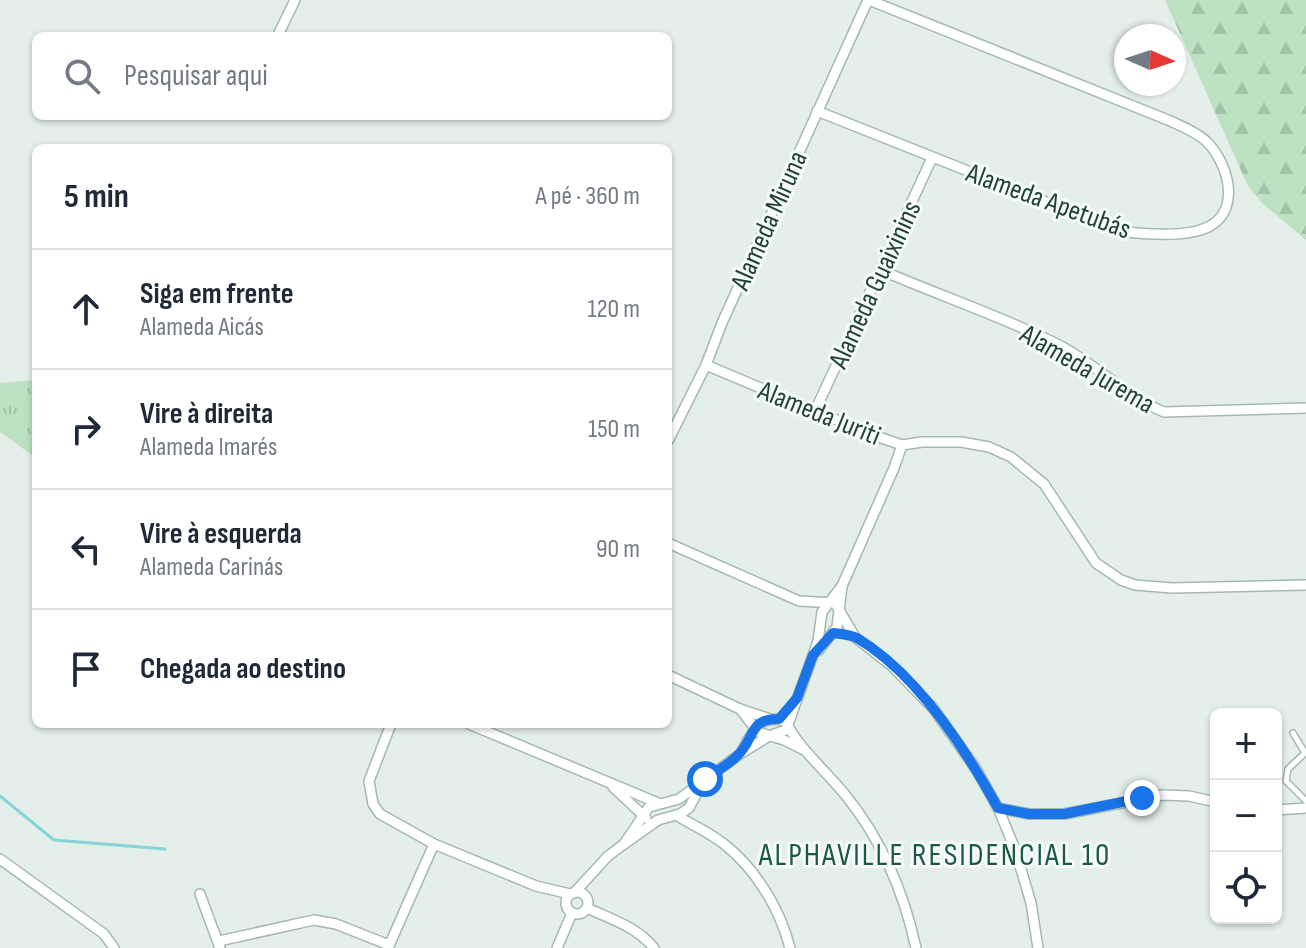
<!DOCTYPE html>
<html lang="pt">
<head>
<meta charset="utf-8">
<style>
	body { margin:0; font-family:"Sofia Sans Condensed",sans-serif; background:#f2f2f3; color:#1f2937 }
	.controls { position:absolute; right:24px; bottom:24px; display:grid; overflow:hidden; border-radius:12px; box-shadow:0 2px 6px #0004 }
	.controls button { width:72px; height:72px; display:grid; place-items:center; padding:0; border:0; border-bottom:2px solid #e0e1e3; background:#fff; color:#1f2937; font:40px sans-serif }
	.compass { position:absolute; left:1114px; top:24px; width:72px; height:72px; border-radius:50%; background:#fff; box-shadow:0 2px 6px #0004; rotate:93deg }
	.stop { position:absolute; width:24px; height:24px; margin:-18px; border:6px solid #1a73e8; border-radius:50%; background:#fff }
	.stop.end { background:#1a73e8; border-color:#fff; box-shadow:0 2px 8px #0008 }
	.list { margin:0; padding:0; list-style:none }
	h2 { display:flex; justify-content:space-between; align-items:center; height:104px; margin:0; padding:0 32px; font-size:34px }
	h2 small { font-size:26px; font-weight:400; color:#747a83 }
	.list li { display:grid; grid-template-columns:52px 1fr auto; gap:24px; align-items:center; box-sizing:border-box; height:120px; padding:0 32px; border-top:2px solid #e0e1e3 }
	.list b { display:block; font-size:30px; white-space:nowrap }
	.list p { margin:0; font-size:26px; white-space:nowrap; color:#747a83 }
	.list em { font-size:26px; font-style:normal; color:#747a83 }
	.icon { flex:none; width:44px; height:44px; fill:none; stroke:currentColor; stroke-width:2; stroke-linecap:round; stroke-linejoin:round }
	.map { position:relative; flex:none; width:1306px; height:948px; overflow:hidden }
	.search { position:absolute; background:#fff; box-shadow:0 2px 6px #0004; left:32px; top:32px; width:640px; height:88px; display:flex; align-items:center; gap:20px; box-sizing:border-box; padding:0 28px; border-radius:12px; color:#747a83; font-size:30px }
	.panel { position:absolute; background:#fff; box-shadow:0 2px 6px #0004; left:32px; top:144px; width:640px; height:584px; border-radius:12px }
	.map>svg:first-child { display:block }
</style>
</head>
<body>
<div class="map">
<svg width="1306" height="948" viewBox="0 0 1306 948">
	<defs>
		<pattern id="forest-firs" width="22" height="20" patternUnits="userSpaceOnUse" patternTransform="scale(2)"><rect width="22" height="20" fill="#bce2c2"/><path d="M5 1l3.5 6h-7zM16 11l3.5 6h-7z" fill="#a1c3a7"/></pattern>
		<pattern id="park-tufts" width="24" height="20" patternUnits="userSpaceOnUse" patternTransform="scale(2)"><rect width="24" height="20" fill="#bce2c2"/><path d="M3 7l-1-3M5 7V3M7 7l1-3M15 17l-1-3M17 17v-4M19 17l1-3" fill="none" stroke="#a1c3a7"/></pattern>
	</defs>
	<rect width="100%" height="100%" fill="#e5efea"/>
	<path fill="url(#forest-firs)" d="M1165,0H1306V240L1262,203L1248,186Z"/>
	<path fill="url(#park-tufts)" d="M36,380V458L0,432V383Z"/>
	<g fill="none" stroke-linecap="round" stroke-linejoin="round">
		<path stroke="#88d5d9" stroke-width="3" d="M0,796L54,840L165,849"/>
		<defs>
			<path id="service" d="M1293,733L1305,753L1288,769L1286,781L1306,801"/>
			<g id="minor">
				<path d="M278,35L295,0"/>
				<path d="M817,111L1119,231C1143,234 1189,238 1210,226C1242,208 1227,161 1206,141C1195,131 1181,126 1168,120L869,0"/>
				<path d="M881,270C940,296 1002,316 1059,345C1096,364 1126,397 1164,412L1306,408"/>
				<path d="M706,365L870,434L902,445L922,442H961L989,447L1011,457L1044,484L1096,563L1121,580L1135,585L1172,588L1306,585"/>
				<path d="M815,411L932,158"/>
				<path d="M668,441L706,365L722,323L868,0"/>
				<path d="M668,543L799,601L835,603L855,637L892,666L933,708L976,769L998,808L1015,849L1031,903L1038,948"/>
				<path d="M818,651L837,627L842,586"/>
				<path d="M668,675L740,709L770,719"/>
				<path d="M740,709L758,732L784,740L802,749"/>
				<path d="M391,724L369,781L373,804L380,814L434,844L536,886L570,894"/>
				<path d="M469,724L658,803"/>
				<path d="M742,751C752,732 760,713 785,721C801,751 826,771 847,797C883,842 904,893 916,948"/>
				<path d="M613,787L646,818"/>
				<path d="M998,808L1029,814H1064L1163,795L1189,796L1216,802"/>
				<path d="M1276,810L1306,808"/>
				<path d="M676,815C692,825 709,832 724,844C756,869 780,909 790,948"/>
				<path d="M624,844L649,807L679,799L740,754L769,736L786,730L818,641L822,612L842,586L894,468L902,445"/>
				<path d="M0,859L104,934L114,948"/>
				<circle cx="577" cy="903" r="11"/>
				<path d="M574,893L608,856L624,844L658,820L680,814L689,808L701,785"/>
				<path d="M200,894L220,948"/>
				<path d="M587,908C611,919 637,927 654,948"/>
				<path d="M219,941L314,920L336,924L389,945"/>
				<path d="M388,948L434,844"/>
				<path d="M557,948L572,913"/>
			</g>
		</defs>
		<use href="#service" stroke="#a6b8b1" stroke-width="8"/>
		<use href="#minor" stroke="#a6b8b1" stroke-width="12"/>
		<use href="#service" stroke="#fff" stroke-width="5"/>
		<use href="#minor" stroke="#fff" stroke-width="9"/>
	</g>
	<g fill="none" stroke-linecap="round" stroke-linejoin="round">
		<path stroke="#1a73e8" stroke-width="10" d="M705,779C715,772 728,765 737,756C755,740 748,718 779,719L797,698L813,655L833,633C841,634 851,635 857,638C916,673 966,750 998,808L1029,814H1064L1142,798"/>
	</g>
	<g text-anchor="middle" stroke-width="6" stroke-linejoin="round" paint-order="stroke">
		<g font-size="28" fill="#214437" stroke="#f6fbf8">
			<text transform="translate(1049 200) rotate(20)" y="10">Alameda Apetubás</text>
			<text transform="translate(768 220) rotate(-66)" y="10">Alameda Miruna</text>
			<text transform="translate(874 284) rotate(-65)" y="10">Alameda Guaixinins</text>
			<text transform="translate(1088 368) rotate(30)" y="10">Alameda Jurema</text>
			<text transform="translate(820 412) rotate(22)" y="10">Alameda Juriti</text>
		</g>
		<g font-size="32" letter-spacing="2" fill="#1b5943" stroke="#f6fbf8">
			<text x="935" y="865">ALPHAVILLE RESIDENCIAL 10</text>
		</g>
	</g>
</svg>
<div class="controls">
<button>+</button>
<button>−</button>
<button><svg class="icon" aria-label="locate" viewBox="0 0 24 24"><circle cx="12" cy="12" r="6"/><path d="M12 2v4M12 18v4M2 12h4M18 12h4"/></svg></button>
</div>
<svg class="compass" viewBox="-18 -18 36 36"><path d="M0-13l5 13h-10z" fill="#e53935"/><path d="M0 13l5-13h-10z" fill="#747a83"/></svg>
<div class="stop" style="left:705px;top:779px"></div>
<div class="stop end" style="left:1142px;top:798px"></div>
<div class="search"><svg class="icon" aria-label="search" viewBox="0 0 24 24"><circle cx="10" cy="10" r="6"/><path d="M15 15l6 6"/></svg>Pesquisar aqui</div>
<section class="panel">
<h2>5 min<small>A pé · 360 m</small></h2>
<ul class="list">
<li><svg class="icon" aria-label="ahead" viewBox="0 0 24 24"><path d="M12 20V5M6 11l6-6 6 6"/></svg><div><b>Siga em frente</b><p>Alameda Aicás</p></div><em>120 m</em></li>
<li><svg class="icon" aria-label="right" viewBox="0 0 24 24"><path d="M7 20v-9h11M14 6l5 5-5 5"/></svg><div><b>Vire à direita</b><p>Alameda Imarés</p></div><em>150 m</em></li>
<li><svg class="icon" aria-label="left" viewBox="0 0 24 24"><path d="M17 20v-9H6M10 6l-5 5 5 5"/></svg><div><b>Vire à esquerda</b><p>Alameda Carinás</p></div><em>90 m</em></li>
<li><svg class="icon" aria-label="arrive" viewBox="0 0 24 24"><path d="M6 21V4h12l-3 4 3 4H6"/></svg><div><b>Chegada ao destino</b></div></li>
</ul>
</section>
</div>
</body>
</html>
